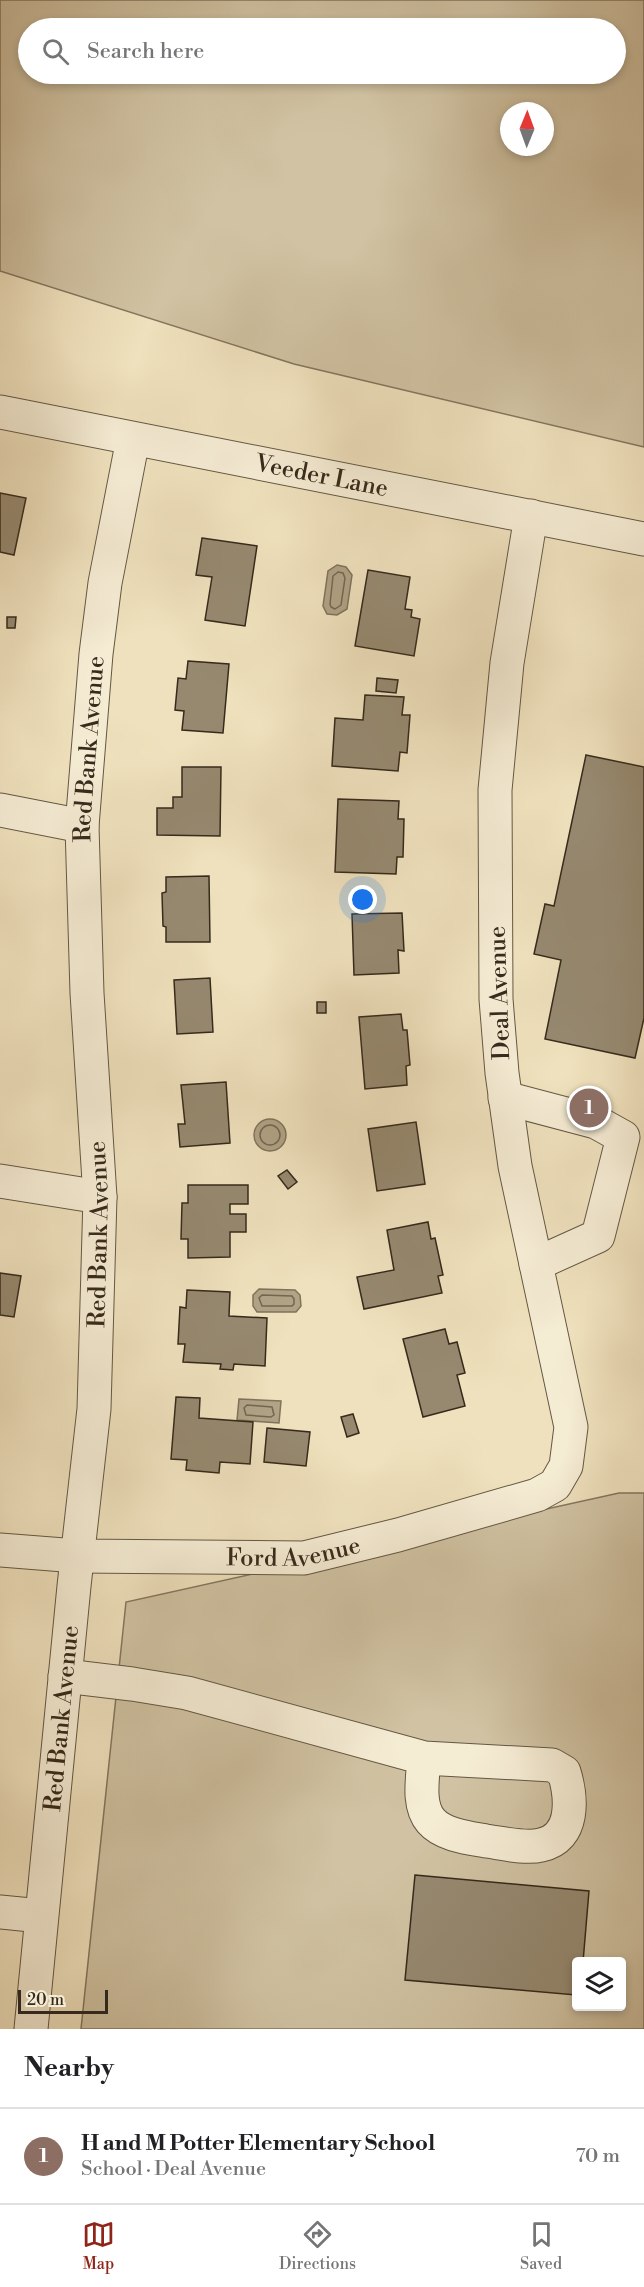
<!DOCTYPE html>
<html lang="en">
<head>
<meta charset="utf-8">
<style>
	body { margin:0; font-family:"Libre Bodoni",serif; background:#f2f2f2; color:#202124 }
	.controls { position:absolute; right:18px; bottom:18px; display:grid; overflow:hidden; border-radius:6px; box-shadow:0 3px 9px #0003 }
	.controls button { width:54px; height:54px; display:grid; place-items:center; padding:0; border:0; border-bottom:2px solid #e0e0e0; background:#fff; color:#202124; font:30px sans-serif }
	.compass { position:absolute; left:500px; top:102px; width:54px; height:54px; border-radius:50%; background:#fff; box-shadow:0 3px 9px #0003; rotate:1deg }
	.scale { position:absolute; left:18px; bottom:15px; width:90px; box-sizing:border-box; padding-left:6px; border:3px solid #362a1c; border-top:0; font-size:16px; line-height:21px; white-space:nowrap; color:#362a1c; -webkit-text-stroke:4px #f5ecd4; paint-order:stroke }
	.you { position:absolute; left:363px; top:900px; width:21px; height:21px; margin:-15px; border:4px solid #fff; border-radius:50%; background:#1a73e8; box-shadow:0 0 0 9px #1a73e833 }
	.badge { display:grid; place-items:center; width:39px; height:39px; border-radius:50%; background:#8f2418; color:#fff; font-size:20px; font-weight:700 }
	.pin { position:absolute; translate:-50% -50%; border:3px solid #fff; box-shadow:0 2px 6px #0006 }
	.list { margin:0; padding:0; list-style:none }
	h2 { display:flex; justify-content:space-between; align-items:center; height:78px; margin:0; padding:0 24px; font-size:26px }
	h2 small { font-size:20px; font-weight:400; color:#757577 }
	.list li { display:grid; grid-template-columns:39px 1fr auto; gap:18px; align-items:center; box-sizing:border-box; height:96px; padding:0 24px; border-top:2px solid #e0e0e0 }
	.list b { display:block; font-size:22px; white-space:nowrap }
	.list p { margin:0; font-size:20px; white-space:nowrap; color:#757577 }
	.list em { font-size:20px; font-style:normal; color:#757577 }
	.icon { flex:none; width:33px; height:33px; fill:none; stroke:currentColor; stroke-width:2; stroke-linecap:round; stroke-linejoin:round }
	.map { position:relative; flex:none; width:644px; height:2029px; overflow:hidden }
	.search { position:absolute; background:#fff; box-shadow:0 3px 9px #0003; left:18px; right:18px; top:18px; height:66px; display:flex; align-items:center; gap:15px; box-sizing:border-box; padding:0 21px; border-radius:33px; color:#757577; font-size:22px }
	.sheet { height:174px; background:#fff }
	nav { display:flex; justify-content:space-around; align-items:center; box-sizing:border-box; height:84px; border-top:2px solid #e0e0e0; background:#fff; font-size:16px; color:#757577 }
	nav a { display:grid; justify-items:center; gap:3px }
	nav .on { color:#8f2418 }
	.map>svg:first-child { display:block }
</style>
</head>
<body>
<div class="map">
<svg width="644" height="2029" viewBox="0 0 644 2029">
	<rect width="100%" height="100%" fill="#efe1bd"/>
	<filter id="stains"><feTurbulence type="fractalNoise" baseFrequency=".00333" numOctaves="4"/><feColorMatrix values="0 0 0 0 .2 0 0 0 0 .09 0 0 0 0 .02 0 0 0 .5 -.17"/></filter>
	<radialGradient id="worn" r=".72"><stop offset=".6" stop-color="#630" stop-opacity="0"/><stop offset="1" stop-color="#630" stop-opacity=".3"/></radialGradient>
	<g fill="#d0c2a2" stroke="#83765f" stroke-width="1.5" fill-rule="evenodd">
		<path d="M0,0H644V447L294,364L0,271ZM616,28V74H28V28ZM509,111H545V147H509Z"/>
		<path d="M619,1493H644V2029H81L126,1602ZM576,1962H622V2006H576Z"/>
	</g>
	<g fill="#b0a386" stroke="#7f735c" stroke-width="1.5">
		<path d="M337,565L346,567L352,575L347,609L337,615L327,614L323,606L328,571Z"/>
		<circle cx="270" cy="1135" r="16"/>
		<path d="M259,1289L295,1290L300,1295L301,1306L296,1312H257L253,1306V1295Z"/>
		<path d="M239,1399L281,1401L279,1423L237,1420Z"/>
	</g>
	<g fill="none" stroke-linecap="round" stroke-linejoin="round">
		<g stroke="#736651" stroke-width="1.5">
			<path d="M338,572L343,573L345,578L341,605L335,609L331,607L330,604L333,576Z"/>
			<circle cx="270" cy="1135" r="10"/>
			<path d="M262,1295L292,1296L294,1299V1304L292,1306H262L259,1298Z"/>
			<path d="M247,1405L272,1407L274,1415L271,1417L246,1415L244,1408Z"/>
		</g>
	</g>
	<g fill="#968970" stroke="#362a1c" stroke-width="1.5">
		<path d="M0,493L26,498L14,555L0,552Z"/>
		<path d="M202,538L257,546L245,626L205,620L212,577L196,575Z"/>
		<path d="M368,570L410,577L405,609L412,610L411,617L420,619L414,656L355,646Z"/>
		<path d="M7,617H16L15,628H7Z"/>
		<path d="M188,661L229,664L223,733L182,730L184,711L175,710L178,678L186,679Z"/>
		<path d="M377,678L398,680L396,693L376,691Z"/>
		<path d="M365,695L404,697L402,715H410L407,753L400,752L398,771L332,766L335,718L363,720Z"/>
		<path d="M586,755L644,767V1018L635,1058L545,1039L561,960L534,954L545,904L554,906Z"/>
		<path d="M182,767H221L220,836L157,835V808H173V797H182Z"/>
		<path d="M338,799L399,801L398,819H404L403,857H397L396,874L335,872Z"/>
		<path d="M209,876L210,942H166V927L163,926L162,893L166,892V877Z"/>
		<path d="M402,913L404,951L398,950L399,973L354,975L352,914Z"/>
		<path d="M210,978L213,1032L177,1034L174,980Z"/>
		<rect x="317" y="1002" width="9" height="11"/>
		<path d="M401,1014L403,1030H407L410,1065L406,1066L407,1085L365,1089L359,1017Z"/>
		<path d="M226,1082L230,1143L180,1147L178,1124H185L181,1085Z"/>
		<path d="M416,1122L425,1184L377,1191L368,1129Z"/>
		<path d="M287,1170L297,1182L288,1189L278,1176Z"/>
		<path d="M188,1185H248V1204H230V1214H246V1232H230V1257L188,1258V1239H181L182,1203H188Z"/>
		<path d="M428,1222L431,1239L435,1238L443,1275L438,1276L442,1293L364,1309L357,1277L394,1270L387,1230Z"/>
		<path d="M0,1273L21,1276L14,1317L0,1315Z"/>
		<path d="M187,1290L230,1292L229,1316L267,1318L265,1366L234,1364L233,1370L220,1369L221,1364L183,1362L185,1344H178L180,1307L186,1308Z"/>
		<path d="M445,1329L449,1344L457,1342L465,1373L457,1375L465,1406L423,1417L403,1339Z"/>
		<path d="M176,1397L200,1398L199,1418L253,1422L250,1464L220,1462L219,1473L186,1470L187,1460L171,1459Z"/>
		<path d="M353,1414L359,1433L347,1437L341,1417Z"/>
		<path d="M267,1428L310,1432L306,1466L264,1462Z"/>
		<path d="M415,1875L589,1891L583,1962H576V1995L405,1980Z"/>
	</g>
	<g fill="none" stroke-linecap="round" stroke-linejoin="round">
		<defs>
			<g id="minor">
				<path id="s1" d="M0,412L644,539"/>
				<path d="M0,810L82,826"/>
				<path d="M505,1098L596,1122L623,1137L598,1236L536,1264"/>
				<path d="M0,1181L100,1197"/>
				<path id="s2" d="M0,1550L77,1556L304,1558L398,1535L537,1495L555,1485L566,1466L571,1427L515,1166L502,1073L496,999L495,790L507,663L531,516"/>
				<path d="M65,1676L132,1684L187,1693L424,1758L552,1765L564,1772C572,1798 575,1838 541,1845C526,1849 501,1843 486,1841C469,1838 443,1835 431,1821C417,1805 423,1777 424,1758"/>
				<path d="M0,1912L41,1916"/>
				<path id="s3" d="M31,2029L74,1586L94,1409L100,1197L87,993L82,826L96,654L105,583L133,439"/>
			</g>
		</defs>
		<use href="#minor" stroke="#645844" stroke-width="35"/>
		<use href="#minor" stroke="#f5ecd4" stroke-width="33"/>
	</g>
	<g text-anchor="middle" stroke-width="5" stroke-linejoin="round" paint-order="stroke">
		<g font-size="24" fill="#362a1c" stroke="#f5ecd4">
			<text dy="8" stroke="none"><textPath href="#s1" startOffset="328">Veeder Lane</textPath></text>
			<text dy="8" stroke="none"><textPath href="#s3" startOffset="1284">Red Bank Avenue</textPath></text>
			<text transform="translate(499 993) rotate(-92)" y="8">Deal Avenue</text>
			<text dy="8" stroke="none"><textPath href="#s3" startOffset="798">Red Bank Avenue</textPath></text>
			<text dy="8" stroke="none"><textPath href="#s2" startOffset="294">Ford Avenue</textPath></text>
			<text dy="8" stroke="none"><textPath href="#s3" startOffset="312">Red Bank Avenue</textPath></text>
		</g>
	</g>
	<rect width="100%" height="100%" filter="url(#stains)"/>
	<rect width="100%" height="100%" fill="url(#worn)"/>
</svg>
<div class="controls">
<button><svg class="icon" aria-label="layers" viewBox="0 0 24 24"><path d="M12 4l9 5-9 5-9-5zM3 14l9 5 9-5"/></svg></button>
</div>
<svg class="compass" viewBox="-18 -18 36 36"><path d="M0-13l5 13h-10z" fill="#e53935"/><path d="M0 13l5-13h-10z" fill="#757577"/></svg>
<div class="scale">20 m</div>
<div class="you"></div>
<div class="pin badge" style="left:589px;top:1108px;background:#8d6e63">1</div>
<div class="search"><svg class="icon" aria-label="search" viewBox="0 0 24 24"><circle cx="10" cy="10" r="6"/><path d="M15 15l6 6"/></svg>Search here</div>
</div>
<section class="sheet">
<h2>Nearby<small></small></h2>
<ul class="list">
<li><span class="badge" style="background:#8d6e63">1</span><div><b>H and M Potter Elementary School</b><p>School · Deal Avenue</p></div><em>70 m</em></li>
</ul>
</section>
<nav>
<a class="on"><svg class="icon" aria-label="map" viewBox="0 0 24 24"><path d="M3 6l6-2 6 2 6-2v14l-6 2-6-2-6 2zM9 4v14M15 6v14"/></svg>Map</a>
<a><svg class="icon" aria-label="directions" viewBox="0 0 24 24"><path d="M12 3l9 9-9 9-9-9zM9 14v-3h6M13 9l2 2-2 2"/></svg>Directions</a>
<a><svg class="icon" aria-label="saved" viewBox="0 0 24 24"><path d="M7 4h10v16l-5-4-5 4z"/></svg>Saved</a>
</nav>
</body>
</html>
